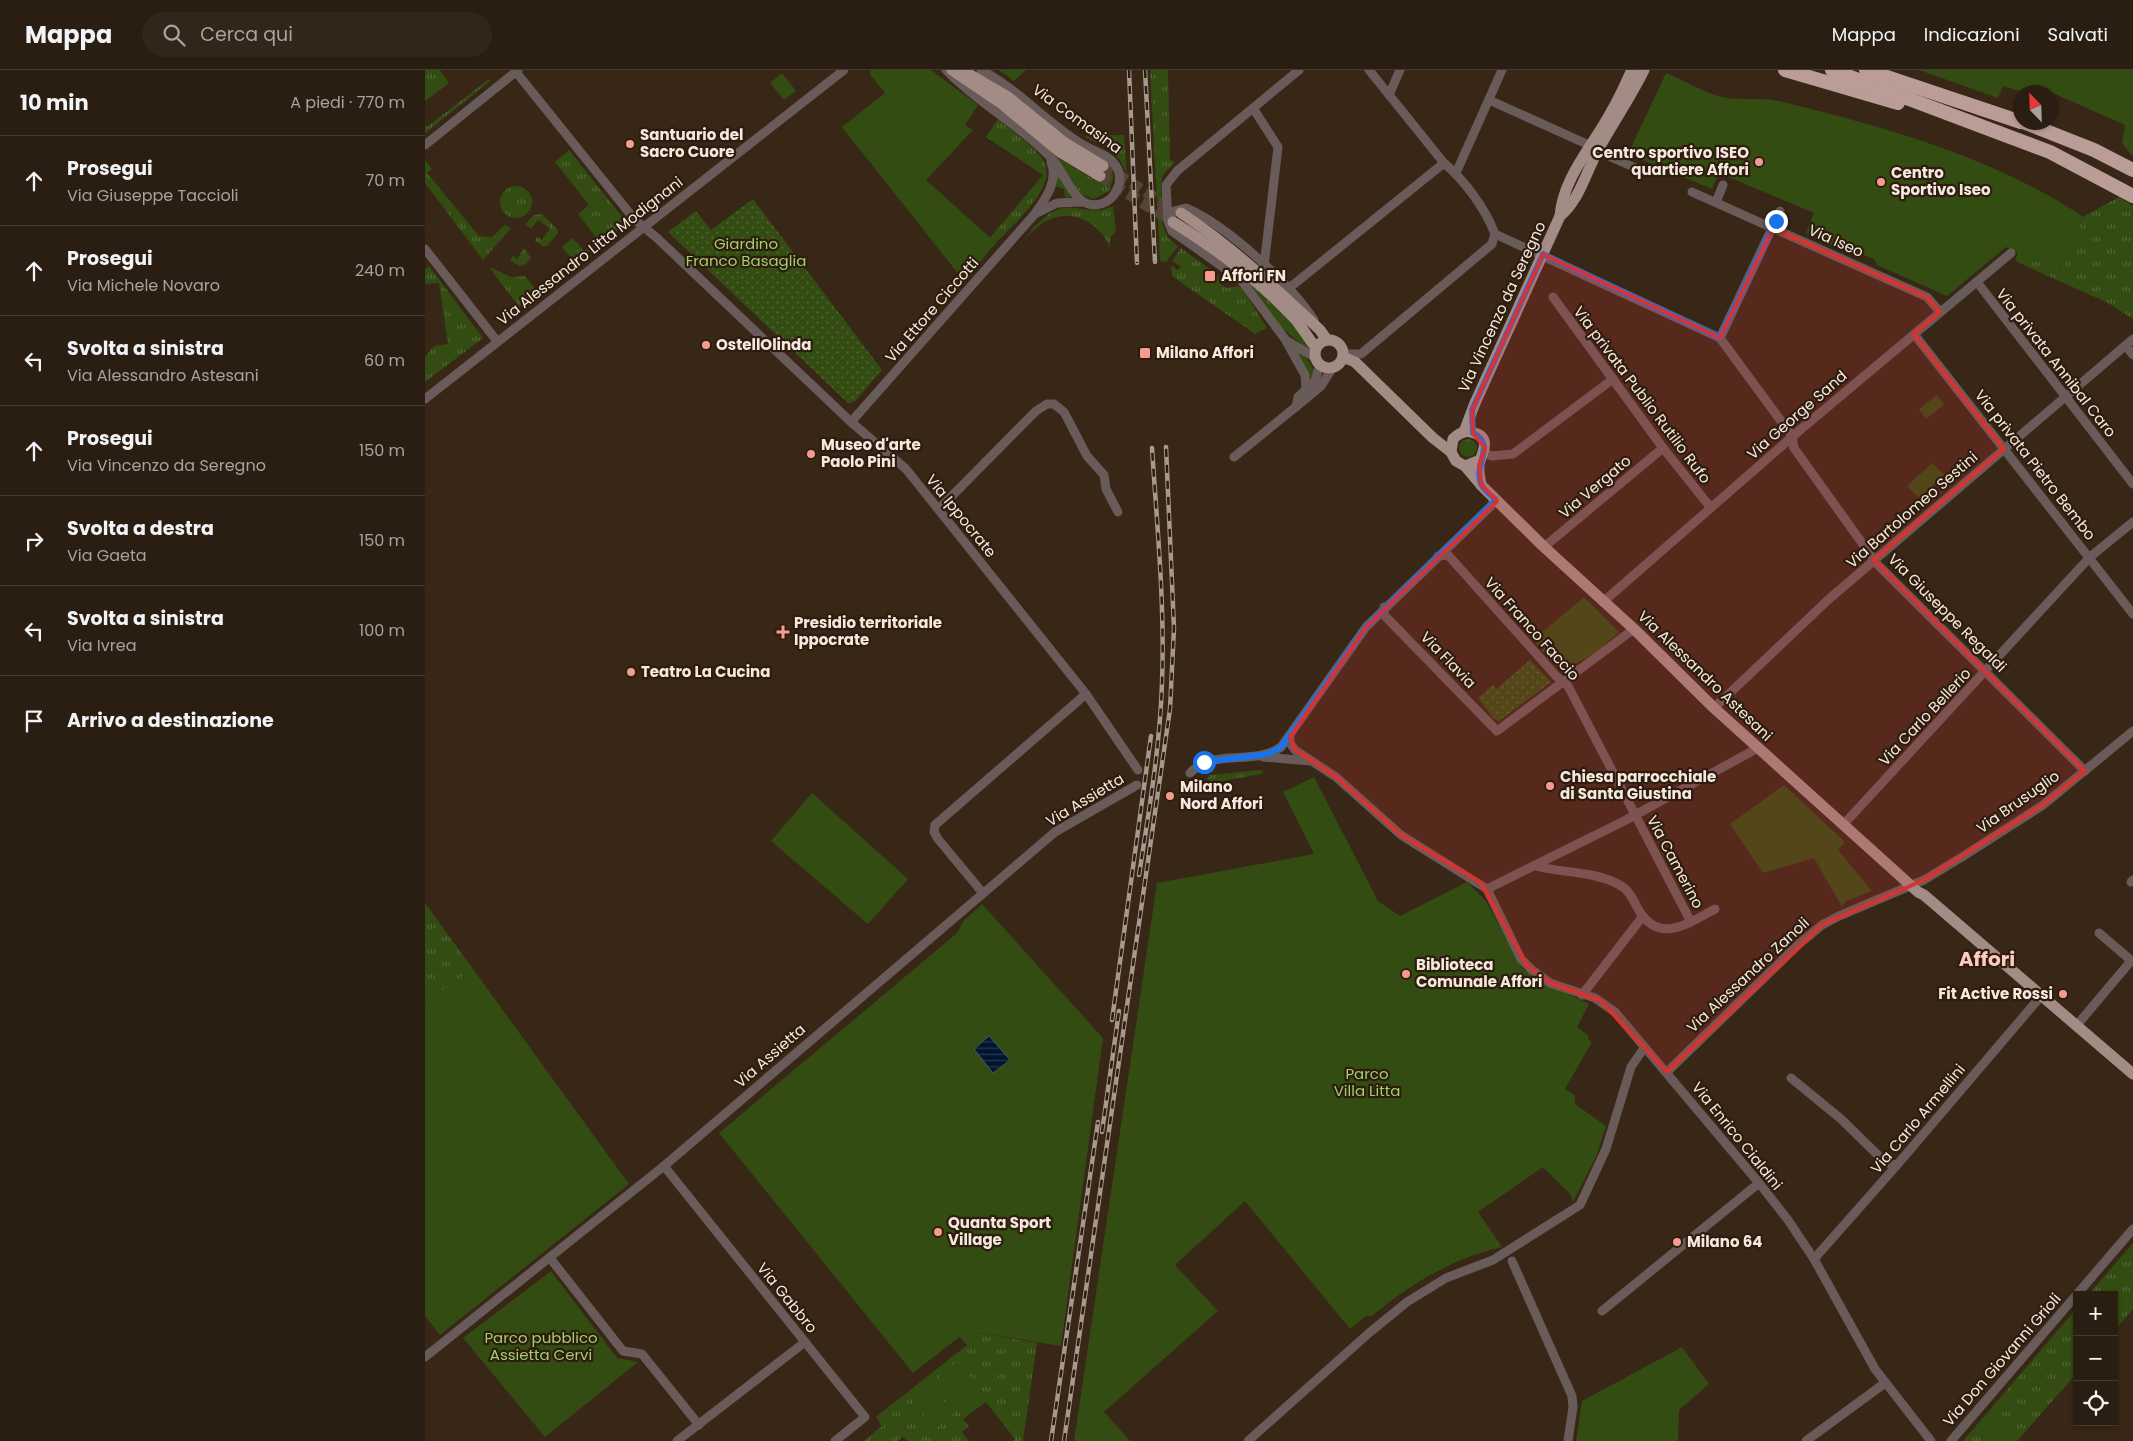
<!DOCTYPE html>
<html lang="it">
<head>
<meta charset="utf-8">
<style>
	body { margin:0; font-family:Poppins,sans-serif; background:#32261a; color:#f1f3f6 }
	.controls { position:absolute; right:15px; bottom:15px; display:grid; overflow:hidden; border-radius:0px; box-shadow:0 1px 4px #0004 }
	.controls button { width:45px; height:45px; display:grid; place-items:center; padding:0; border:0; border-bottom:1px solid #463b31; background:#2a1d11; color:#f1f3f6; font:25px sans-serif }
	.compass { position:absolute; left:1588px; top:15px; width:45px; height:45px; border-radius:50%; background:#2a1d11; box-shadow:0 1px 4px #0004; rotate:337deg }
	.stop { position:absolute; width:15px; height:15px; margin:-11px; border:4px solid #1a73e8; border-radius:50%; background:#fff }
	.stop.end { background:#1a73e8; border-color:#fff; box-shadow:0 1px 5px #0008 }
	.list { margin:0; padding:0; list-style:none }
	h2 { display:flex; justify-content:space-between; align-items:center; height:65px; margin:0; padding:0 20px; font-size:21px }
	h2 small { font-size:16px; font-weight:400; color:#a5a29f }
	.list li { display:grid; grid-template-columns:32px 1fr auto; gap:15px; align-items:center; box-sizing:border-box; height:90px; padding:0 20px; border-top:1px solid #463b31 }
	.list b { display:block; font-size:19px; white-space:nowrap }
	.list p { margin:0; font-size:16px; white-space:nowrap; color:#a5a29f }
	.list em { font-size:16px; font-style:normal; color:#a5a29f }
	.icon { flex:none; width:28px; height:28px; fill:none; stroke:currentColor; stroke-width:2; stroke-linecap:round; stroke-linejoin:round }
	.map { position:relative; flex:none; width:1708px; height:1371px; overflow:hidden }
	header { display:flex; align-items:center; gap:30px; box-sizing:border-box; height:70px; padding:0 25px; background:#2a1d11; border-bottom:1px solid #463b31 }
	header strong { font-size:24px }
	nav { display:flex; gap:28px; margin-inline-start:auto; font-size:18px }
	.search { width:350px; height:45px; background:#32261a; display:flex; align-items:center; gap:12px; box-sizing:border-box; padding:0 18px; border-radius:28px; color:#a5a29f; font-size:19px }
	main { display:flex }
	aside { flex:1; background:#2a1d11 }
	.map>svg:first-child { display:block }
</style>
</head>
<body>
<header>
<strong>Mappa</strong>
<div class="search"><svg class="icon" aria-label="search" viewBox="0 0 24 24"><circle cx="10" cy="10" r="6"/><path d="M15 15l6 6"/></svg>Cerca qui</div>
<nav><a>Mappa</a><a>Indicazioni</a><a>Salvati</a></nav>
</header>
<main>
<aside>
<h2>10 min<small>A piedi · 770 m</small></h2>
<ul class="list">
<li><svg class="icon" aria-label="ahead" viewBox="0 0 24 24"><path d="M12 20V5M6 11l6-6 6 6"/></svg><div><b>Prosegui</b><p>Via Giuseppe Taccioli</p></div><em>70 m</em></li>
<li><svg class="icon" aria-label="ahead" viewBox="0 0 24 24"><path d="M12 20V5M6 11l6-6 6 6"/></svg><div><b>Prosegui</b><p>Via Michele Novaro</p></div><em>240 m</em></li>
<li><svg class="icon" aria-label="left" viewBox="0 0 24 24"><path d="M17 20v-9H6M10 6l-5 5 5 5"/></svg><div><b>Svolta a sinistra</b><p>Via Alessandro Astesani</p></div><em>60 m</em></li>
<li><svg class="icon" aria-label="ahead" viewBox="0 0 24 24"><path d="M12 20V5M6 11l6-6 6 6"/></svg><div><b>Prosegui</b><p>Via Vincenzo da Seregno</p></div><em>150 m</em></li>
<li><svg class="icon" aria-label="right" viewBox="0 0 24 24"><path d="M7 20v-9h11M14 6l5 5-5 5"/></svg><div><b>Svolta a destra</b><p>Via Gaeta</p></div><em>150 m</em></li>
<li><svg class="icon" aria-label="left" viewBox="0 0 24 24"><path d="M17 20v-9H6M10 6l-5 5 5 5"/></svg><div><b>Svolta a sinistra</b><p>Via Ivrea</p></div><em>100 m</em></li>
<li><svg class="icon" aria-label="arrive" viewBox="0 0 24 24"><path d="M6 21V4h12l-3 4 3 4H6"/></svg><div><b>Arrivo a destinazione</b></div></li>
</ul>
</aside>
<div class="map">
<svg width="1708" height="1371" viewBox="0 0 1708 1371">
	<defs>
		<pattern id="grass-tufts" width="24" height="20" patternUnits="userSpaceOnUse" patternTransform="scale(1.25)"><rect width="24" height="20" fill="#324c12"/><path d="M3 7l-1-3M5 7V3M7 7l1-3M15 17l-1-3M17 17v-4M19 17l1-3" fill="none" stroke="#506634"/></pattern>
		<pattern id="garden-dots" width="8" height="8" patternUnits="userSpaceOnUse" patternTransform="scale(1.25)"><rect width="8" height="8" fill="#324c12"/><path d="M2 2h.1M6 6h.1" fill="none" stroke="#506634" stroke-width="1.8" stroke-linecap="round"/></pattern>
		<pattern id="water-rules" width="6" height="5" patternUnits="userSpaceOnUse" patternTransform="scale(1.25)"><rect width="6" height="5" fill="#00152f"/><path d="M0 2.5h6" fill="none" stroke="#26374d"/></pattern>
	</defs>
	<rect width="100%" height="100%" fill="#382717"/>
	<g fill="url(#grass-tufts)">
		<path d="M0,0H15L24,13L0,31Z"/>
		<path d="M725,0H743L745,90L750,92L738,105L736,113L737,152L743,168L753,176L741,192L735,191Z"/>
		<path d="M64,9L65,11L0,63V55L2,57Z"/>
		<path d="M573,49C587,61 605,73 617,88C637,114 588,154 571,173L565,168L618,105L561,67Z"/>
		<path d="M699,65L702,107C695,80 681,79 659,66Z"/>
		<path d="M618,75L637,90L666,108H671L682,94L689,106L684,121L669,129L655,124Z"/>
		<path d="M144,80L202,153L150,193L137,177L148,168L159,181L173,170L153,144L164,135L130,92Z"/>
		<path d="M0,90L7,99L2,103L54,166L67,167L80,155L86,158L58,190L0,113Z"/>
		<path d="M634,104L647,127L640,128L639,119L630,116L632,105Z"/>
		<circle cx="91" cy="132" r="16"/>
		<path d="M1694,127L1708,136V249L1683,233L1590,191L1593,182L1636,200L1658,147Z"/>
		<path d="M688,136L691,161L685,168V177C673,152 648,138 621,151C612,156 604,165 597,172C610,157 624,136 646,138C665,139 669,144 688,136Z"/>
		<path d="M117,144L133,160V163L122,176H118L110,171L112,167L117,170L125,158L113,150L106,159L100,154L109,145Z"/>
		<path d="M99,178L106,188L100,195L94,196L85,190L88,186L92,189Z"/>
		<path d="M756,178L793,205L795,214L802,218L814,216L818,220L842,258L830,264L747,206L746,195L753,200L756,197L747,191Z"/>
		<path d="M4,196L58,268L0,312V287L9,276L23,274L14,213L0,214V199Z"/>
		<path d="M64,197L86,207L100,206L113,223L94,237Z"/>
		<path d="M820,209L869,254L884,275L883,280L856,257Z"/>
		<path d="M870,280C879,285 884,290 889,300L886,310L881,298Z"/>
		<circle cx="1043" cy="378" r="9"/>
		<path d="M836,700L838,702L836,704L787,713L782,709L785,705Z"/>
		<path d="M0,833L48,899L0,933Z"/>
		<path d="M1708,1173V1239L1689,1261V1225H1663Z"/>
		<path d="M1652,1238V1303L1592,1371H1538Z"/>
		<path d="M542,1261L612,1273L598,1371H588L590,1369L561,1332L538,1349L544,1356L537,1362L544,1371H482L478,1367L472,1371H439L457,1356L451,1347L542,1275L535,1267Z"/>
	</g>
	<g fill="#324c12">
		<path d="M446,0H506L553,35L540,55L548,60L501,110L571,173L539,211L417,57L460,23L445,4Z"/>
		<path d="M574,0H601L589,11Z"/>
		<path d="M1494,0H1708V87L1697,73L1700,55L1628,23L1620,22L1610,17L1594,21L1578,16L1573,28Z"/>
		<path d="M357,3L371,21L359,30L345,13Z"/>
		<path d="M1241,3C1258,10 1276,21 1293,26C1314,32 1337,26 1358,32C1457,56 1574,89 1658,147L1636,201L1581,177L1522,226L1452,195L1449,189L1434,183L1429,185L1381,163L1389,143L1294,103L1287,119L1203,84Z"/>
		<path d="M1512,325L1519,335L1501,349L1494,339Z"/>
		<path d="M1507,393L1519,405L1494,428L1482,416Z"/>
		<path d="M1159,527L1194,562L1169,584L1136,601L1108,570Z"/>
		<path d="M889,707L953,831L975,846L1042,812L1061,831L1097,898L1107,906L1164,934L1152,957L1164,966L1163,969L1167,972L1140,1019L1150,1025V1034L1181,1056L1171,1087L1148,1132L1145,1124L1118,1097L1053,1142L1077,1177C1028,1188 985,1214 947,1246H941L925,1259L820,1131L750,1195L793,1241L679,1342L705,1371H649L732,813L889,784L858,722Z"/>
		<path d="M1359,715L1420,772L1413,780L1447,821L1421,831L1417,837L1389,788L1338,803L1305,754Z"/>
		<path d="M387,723L483,809L443,854L346,771Z"/>
		<path d="M557,834L678,968L636,1276L542,1261L488,1303L294,1063L532,863L539,850Z"/>
		<path d="M48,899L204,1114L15,1265L0,1246V933Z"/>
		<path d="M126,1201L192,1288L213,1292L120,1367L38,1268Z"/>
		<path d="M1257,1277L1284,1314L1254,1340L1253,1371H1151L1157,1331Z"/>
		<path d="M533,1291L561,1326L541,1341L514,1306Z"/>
		<path d="M503,1312L529,1343L510,1359L485,1328Z"/>
		<path d="M1565,1349L1589,1370L1588,1371H1561L1552,1363Z"/>
	</g>
	<g fill="url(#garden-dots)">
		<path d="M328,129L457,300L429,332L423,333L243,162L271,141L286,160Z"/>
		<path d="M1105,590L1126,612L1074,651L1069,649L1053,628L1068,615L1071,619Z"/>
	</g>
	<path fill="url(#water-rules)" stroke="#4a5564" d="M564,966L585,990L568,1003L549,979Z"/>
	<g fill="none" stroke-linecap="round" stroke-linejoin="round">
		<g stroke="#544435" stroke-width="11" stroke-dasharray="11 5.5" stroke-linecap="butt">
			<path d="M678,96L749,139"/>
			<path d="M675,106L748,152"/>
		</g>
		<g stroke="#685b59" stroke-width="9">
			<path d="M521,0C553,34 596,55 628,90C643,107 651,146 681,132C693,125 699,108 691,96C684,85 671,82 660,76C622,54 595,20 556,0"/>
			<path d="M874,0L752,101L741,115L743,151L747,161L816,210L860,269L880,305L881,320"/>
			<path d="M91,2L210,150L232,168L426,352L481,399L661,624L713,700"/>
			<path d="M964,25L975,0"/>
			<path d="M1064,30L1164,75"/>
			<path d="M828,38L853,77L839,196"/>
			<path d="M0,75L93,0"/>
			<path d="M1172,81L1213,99"/>
			<path d="M1031,103L1077,0"/>
			<path d="M1267,122L1502,227L1515,242"/>
			<path d="M1291,132L1298,115"/>
			<path d="M612,143L632,133L657,132"/>
			<path d="M743,151L749,141L761,138C801,155 866,214 889,250"/>
			<path d="M1070,164L1295,268L1367,366L1369,378L1452,494L1660,701"/>
			<path d="M0,179L72,271"/>
			<path d="M1552,212L1708,414"/>
			<path d="M863,219L1019,93"/>
			<path d="M1128,227L1238,378L1286,438"/>
			<path d="M1489,264L1708,544"/>
			<path d="M1295,268L1355,141"/>
			<path d="M862,271L891,288"/>
			<path d="M1704,280L1708,285"/>
			<path d="M918,284H936L1067,174L1070,164C1060,138 1040,111 1019,93L944,0"/>
			<path d="M0,329L419,0"/>
			<path d="M871,337L873,327L890,311L895,294"/>
			<path d="M426,352L608,146C619,131 634,112 626,92"/>
			<path d="M1059,383L1067,386L1088,384L1188,309"/>
			<path d="M809,387L883,327L896,316L908,297"/>
			<path d="M514,439L611,341L622,334H629L639,342L662,386L679,405L681,419L693,442"/>
			<path d="M1119,477L1238,378"/>
			<path d="M1013,486L1023,485L1132,607L1143,616L1266,852"/>
			<path d="M1178,532L1375,360L1586,183"/>
			<path d="M959,537V545L1072,661L1209,559"/>
			<path d="M1289,638L1404,529L1708,269"/>
			<path d="M865,667V673L870,680L911,707L976,765L1062,819L1096,889L1107,900L1125,913L1170,928L1190,942L1334,1113L1363,1150L1389,1189L1450,1299L1506,1371"/>
			<path d="M838,687L885,691"/>
			<path d="M765,703C787,678 830,696 856,677L941,557L1066,436L1070,429"/>
			<path d="M1418,755L1665,487L1708,452"/>
			<path d="M1110,796C1137,803 1168,801 1193,814C1203,819 1207,827 1212,837C1232,875 1261,855 1290,839"/>
			<path d="M1706,812L1708,810"/>
			<path d="M1062,819L1201,750L1333,678"/>
			<path d="M557,822L513,769L509,762L510,755L661,624"/>
			<path d="M1674,863L1708,892"/>
			<path d="M1157,925L1218,846"/>
			<path d="M1652,955L1706,891"/>
			<path d="M1242,1002L1374,874L1397,855L1414,846L1499,810L1537,787L1618,735L1708,661"/>
			<path d="M1366,1008L1416,1049L1461,1093L1472,1095"/>
			<path d="M239,1096L440,1347L410,1371"/>
			<path d="M125,1188L198,1281L217,1284L274,1355"/>
			<path d="M1389,1189L1472,1095L1616,926"/>
			<path d="M1087,1191L1147,1326L1148,1337L1143,1371"/>
			<path d="M1177,1241L1334,1113"/>
			<path d="M0,1287L239,1096L630,762L712,715"/>
			<path d="M252,1371L380,1272"/>
			<path d="M823,1371L944,1263L982,1232L1021,1208L1068,1190L1155,1135L1181,1079L1206,997L1219,978"/>
			<path d="M1381,1371L1460,1313"/>
			<path d="M1526,1371L1708,1159"/>
		</g>
		<g stroke="#a38b86" stroke-width="11">
			<path d="M527,0L577,34L635,82L675,106"/>
			<path d="M537,0L583,27L640,73L678,96"/>
			<path d="M756,143C809,178 849,217 895,260L902,270"/>
			<path d="M1135,146C1155,129 1161,102 1173,80C1188,53 1205,28 1219,0"/>
			<path d="M748,152C793,180 835,211 871,250C878,259 884,269 891,278"/>
			<circle cx="904" cy="284" r="14"/>
			<path d="M918,287L930,292L1008,368L1026,382"/>
			<path d="M1039,362L1050,333L1135,146C1138,107 1168,76 1186,42C1194,29 1200,14 1207,0"/>
			<path d="M1055,390L1040,396L1031,391L1026,382L1028,369C1033,364 1039,360 1046,362C1070,367 1055,385 1054,395C1053,401 1055,409 1056,415"/>
			<path d="M1040,396L1056,415L1119,477L1209,559L1289,638L1493,822L1499,825L1708,1004"/>
		</g>
		<g stroke="#bb9d98" stroke-width="14">
			<path d="M1360,0L1473,33"/>
			<path d="M1407,0L1625,82L1708,126"/>
			<path d="M1441,0L1596,52"/>
			<path d="M1598,52L1669,80L1708,100"/>
		</g>
		<defs>
			<g id="rail">
				<path d="M704,0L712,193"/>
				<path d="M720,0L730,192"/>
				<path d="M714,805C724,741 735,677 737,613C740,534 732,456 727,378"/>
				<path d="M687,950L726,666"/>
				<path d="M677,1062L694,941"/>
				<path d="M626,1371L673,1052"/>
				<path d="M639,1371L745,639L749,558L741,377"/>
			</g>
		</defs>
		<use href="#rail" stroke="#a7998d" stroke-width="4.5"/>
		<use href="#rail" stroke="#2e1d0e" stroke-width="2.5" stroke-dasharray="8" stroke-linecap="butt"/>
	</g>
	<g fill="none" stroke-linecap="round" stroke-linejoin="round">
		<path stroke="#1a73e8" stroke-width="6" d="M779,692L843,684L856,677L941,557L1068,433L1070,429C1065,425 1058,419 1056,414C1048,393 1072,375 1048,363L1047,340L1118,184L1295,268L1351,151"/>
	</g>
	<path fill="#d83231" fill-opacity="0.2" stroke="#d83231" stroke-width="4" stroke-linejoin="round" d="M1348,158L1502,227L1515,242L1489,264L1579,379L1449,490L1660,701L1618,735L1499,810L1397,855L1242,1002L1176,931L1125,913L1102,896L1056,813L976,765L911,707L870,680L865,667L941,557L1072,431L1056,415L1054,395L1060,378L1048,363L1047,340L1118,184L1295,268Z"/>
	<g fill="#f59c91" stroke="#2e1d0e" stroke-width="2">
		<circle cx="205" cy="74" r="5"/>
		<circle cx="1334" cy="92" r="5"/>
		<circle cx="1456" cy="112" r="5"/>
		<rect x="779" y="200" width="12" height="12" rx="2.5"/>
		<circle cx="281" cy="275" r="5"/>
		<rect x="714" y="277" width="12" height="12" rx="2.5"/>
		<circle cx="386" cy="384" r="5"/>
		<path d="M355.5 554.5h5v5h5v5h-5v5h-5v-5h-5v-5h5z"/>
		<circle cx="206" cy="602" r="5"/>
		<circle cx="1125" cy="716" r="5"/>
		<circle cx="745" cy="726" r="5"/>
		<circle cx="981" cy="904" r="5"/>
		<circle cx="1638" cy="924" r="5"/>
		<circle cx="513" cy="1162" r="5"/>
		<circle cx="1252" cy="1172" r="5"/>
	</g>
	<g text-anchor="middle" stroke-width="4.5" stroke-linejoin="round" paint-order="stroke">
		<g font-size="15" fill="#f5e9df" stroke="#2e1d0e">
			<text transform="translate(652 49) rotate(36)" y="5">Via Comasina</text>
			<text transform="translate(1411 171) rotate(24)" y="5">Via Iseo</text>
			<text transform="translate(165 181) rotate(-38)" y="5">Via Alessandro Litta Modignani</text>
			<text transform="translate(1077 237) rotate(-65)" y="5">Via Vincenzo da Seregno</text>
			<text transform="translate(507 240) rotate(-49)" y="5">Via Ettore Ciccotti</text>
			<text transform="translate(1631 293) rotate(52)" y="5">Via privata Annibal Caro</text>
			<text transform="translate(1217 325) rotate(53)" y="5">Via privata Publio Rutilio Rufo</text>
			<text transform="translate(1372 345) rotate(-41)" y="5">Via George Sand</text>
			<text transform="translate(1610 395) rotate(52)" y="5">Via privata Pietro Bembo</text>
			<text transform="translate(1170 417) rotate(-40)" y="5">Via Vergato</text>
			<text transform="translate(1487 440) rotate(-41)" y="5">Via Bartolomeo Sestini</text>
			<text transform="translate(536 446) rotate(51)" y="5">Via Ippocrate</text>
			<text transform="translate(1522 543) rotate(45)" y="5">Via Giuseppe Regaldi</text>
			<text transform="translate(1107 559) rotate(48)" y="5">Via Franco Faccio</text>
			<text transform="translate(1023 590) rotate(46)" y="5">Via Flavia</text>
			<text transform="translate(1280 606) rotate(44)" y="5">Via Alessandro Astesani</text>
			<text transform="translate(1500 647) rotate(-47)" y="5">Via Carlo Bellerio</text>
			<text transform="translate(660 730) rotate(-31)" y="5">Via Assietta</text>
			<text transform="translate(1593 732) rotate(-35)" y="5">Via Brusuglio</text>
			<text transform="translate(1250 792) rotate(62)" y="5">Via Camerino</text>
			<text transform="translate(1323 905) rotate(-43)" y="5">Via Alessandro Zanoli</text>
			<text transform="translate(345 986) rotate(-41)" y="5">Via Assietta</text>
			<text transform="translate(1493 1049) rotate(-50)" y="5">Via Carlo Armellini</text>
			<text transform="translate(1312 1066) rotate(51)" y="5">Via Enrico Cialdini</text>
			<text transform="translate(362 1228) rotate(51)" y="5">Via Gabbro</text>
			<text transform="translate(1577 1290) rotate(-49)" y="5">Via Don Giovanni Grioli</text>
		</g>
		<g font-size="15" font-weight="bold" fill="#f5e9df" stroke="#2e1d0e" text-anchor="start">
			<text x="215" y="70">Santuario del<tspan x="215" dy="17">Sacro Cuore</tspan></text>
			<text x="1324" y="88" text-anchor="end">Centro sportivo ISEO<tspan x="1324" dy="17">quartiere Affori</tspan></text>
			<text x="1466" y="108">Centro<tspan x="1466" dy="17">Sportivo Iseo</tspan></text>
			<text x="796" y="211">Affori FN</text>
			<text x="291" y="280">OstellOlinda</text>
			<text x="731" y="288">Milano Affori</text>
			<text x="396" y="380">Museo d'arte<tspan x="396" dy="17">Paolo Pini</tspan></text>
			<text x="369" y="558">Presidio territoriale<tspan x="369" dy="17">Ippocrate</tspan></text>
			<text x="216" y="607">Teatro La Cucina</text>
			<text x="1135" y="712">Chiesa parrocchiale<tspan x="1135" dy="17">di Santa Giustina</tspan></text>
			<text x="755" y="722">Milano<tspan x="755" dy="17">Nord Affori</tspan></text>
			<text x="991" y="900">Biblioteca<tspan x="991" dy="17">Comunale Affori</tspan></text>
			<text x="1628" y="929" text-anchor="end">Fit Active Rossi</text>
			<text x="523" y="1158">Quanta Sport<tspan x="523" dy="17">Village</tspan></text>
			<text x="1262" y="1177">Milano 64</text>
		</g>
		<g font-size="15" fill="#9fcf70" stroke="#2e1d0e">
			<text x="321" y="179">Giardino<tspan x="321" dy="17">Franco Basaglia</tspan></text>
			<text x="942" y="1009">Parco<tspan x="942" dy="17">Villa Litta</tspan></text>
			<text x="116" y="1273">Parco pubblico<tspan x="116" dy="17">Assietta Cervi</tspan></text>
		</g>
		<g font-size="20" font-weight="bold" fill="#fecbc3" stroke="#2e1d0e">
			<text x="1562" y="896">Affori</text>
		</g>
	</g>
</svg>
<div class="controls">
<button>+</button>
<button>−</button>
<button><svg class="icon" aria-label="locate" viewBox="0 0 24 24"><circle cx="12" cy="12" r="6"/><path d="M12 2v4M12 18v4M2 12h4M18 12h4"/></svg></button>
</div>
<svg class="compass" viewBox="-18 -18 36 36"><path d="M0-13l5 13h-10z" fill="#e53935"/><path d="M0 13l5-13h-10z" fill="#a5a29f"/></svg>
<div class="stop" style="left:779px;top:692px"></div>
<div class="stop end" style="left:1351px;top:151px"></div>
</div>
</main>
</body>
</html>
